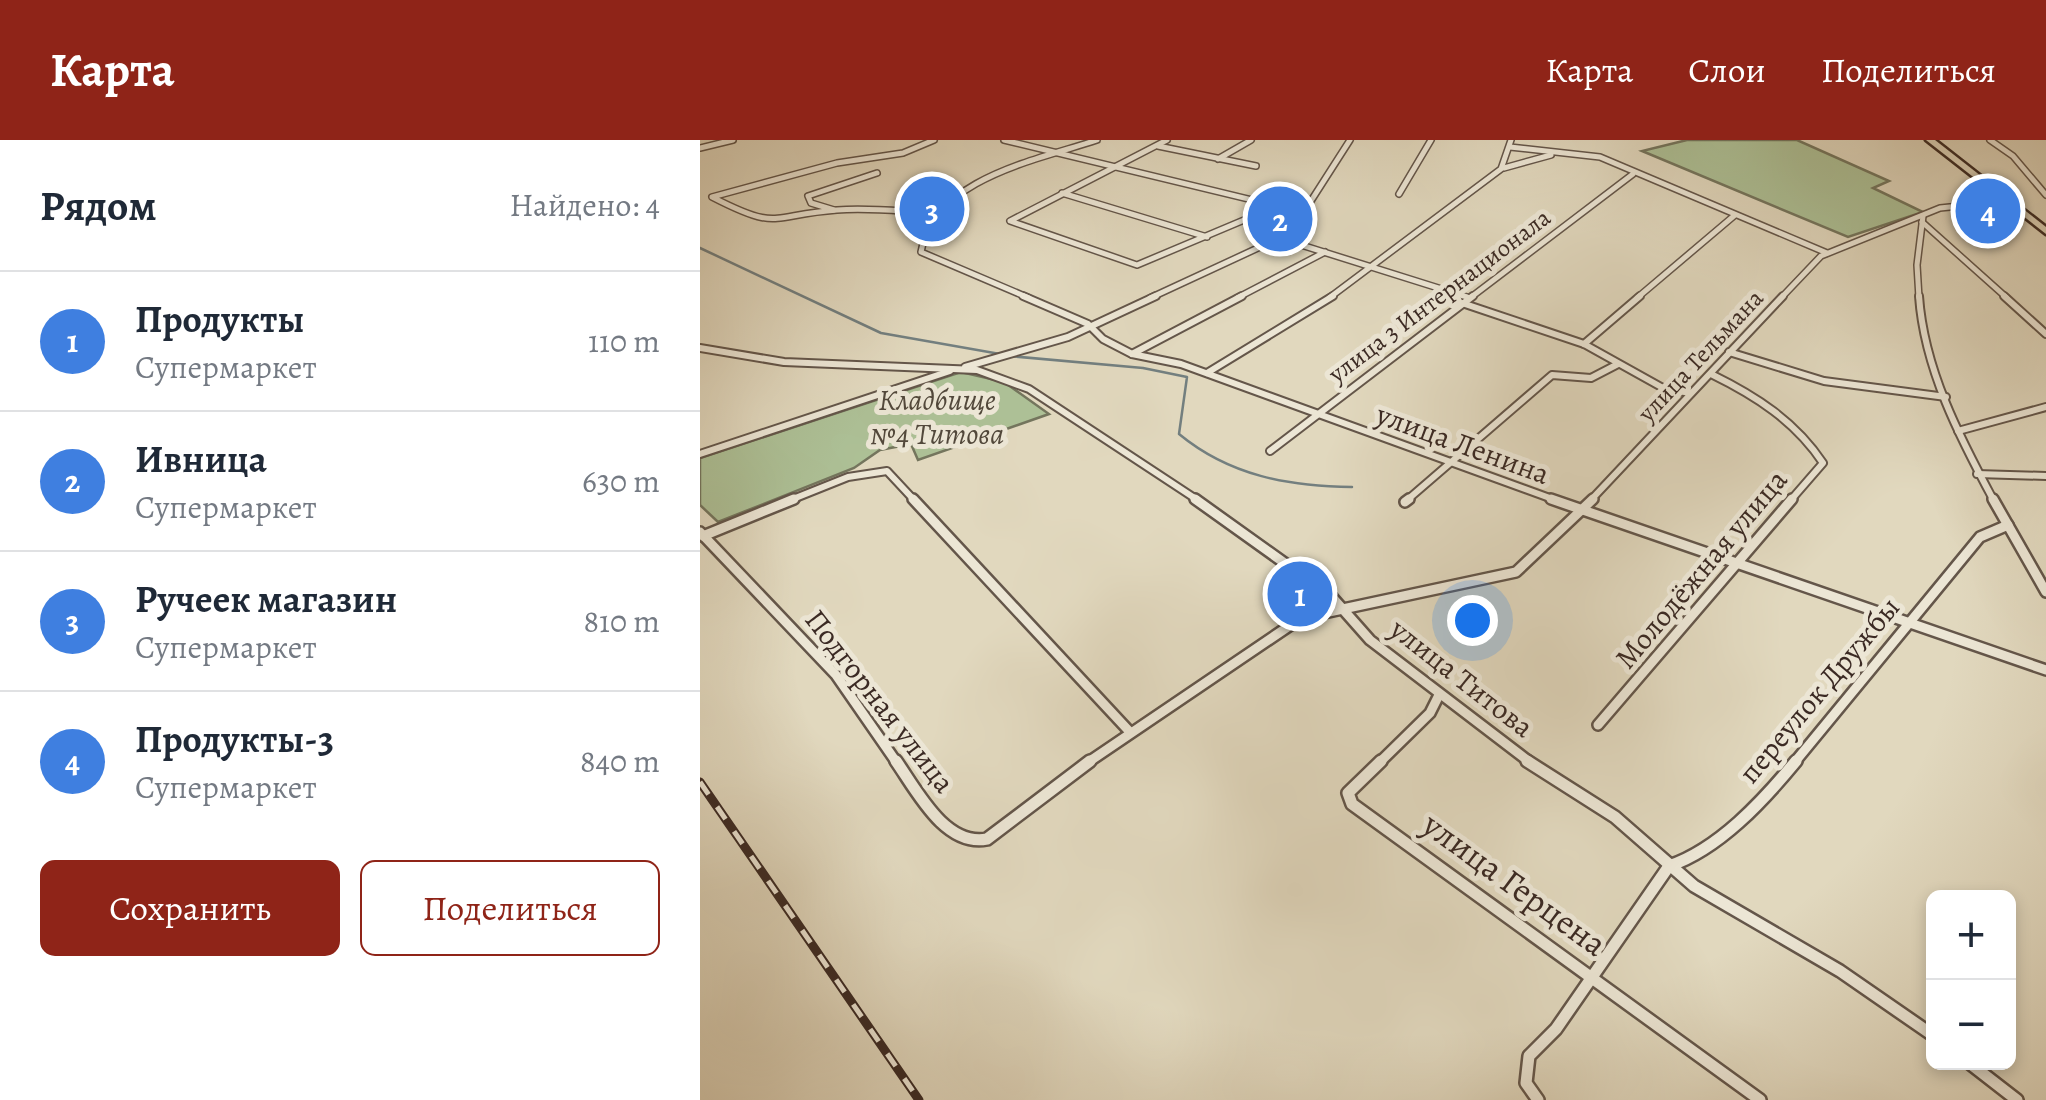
<!DOCTYPE html>
<html lang="ru">
<head>
<meta charset="utf-8">
<style>
	body { margin:0; font-family:Alegreya,serif; background:#f2f2f3; color:#1f2937 }
	.controls { position:absolute; right:30px; bottom:30px; display:grid; overflow:hidden; border-radius:15px; box-shadow:0 5px 15px #0003 }
	.controls button { width:90px; height:90px; display:grid; place-items:center; padding:0; border:0; border-bottom:2px solid #e0e1e3; background:#fff; color:#1f2937; font:50px sans-serif }
	.you { position:absolute; left:772px; top:480px; width:35px; height:35px; margin:-25px; border:8px solid #fff; border-radius:50%; background:#1a73e8; box-shadow:0 0 0 15px #1a73e833 }
	.badge { display:grid; place-items:center; width:65px; height:65px; border-radius:50%; background:#8f2418; color:#fff; font-size:32px; font-weight:700 }
	.pin { position:absolute; translate:-50% -50%; border:5px solid #fff; box-shadow:0 2px 10px #0006 }
	.list { margin:0; padding:0; list-style:none }
	h2 { display:flex; justify-content:space-between; align-items:center; height:130px; margin:0; padding:0 40px; font-size:42px }
	h2 small { font-size:32px; font-weight:400; color:#747a83 }
	.list li { display:grid; grid-template-columns:65px 1fr auto; gap:30px; align-items:center; box-sizing:border-box; height:140px; padding:0 40px; border-top:2px solid #e0e1e3 }
	.list b { display:block; font-size:38px; white-space:nowrap }
	.list p { margin:0; font-size:32px; white-space:nowrap; color:#747a83 }
	.list em { font-size:32px; font-style:normal; color:#747a83 }
	.actions { display:flex; gap:20px; padding:30px 40px }
	.actions a { flex:1; padding:22px 0; border:2px solid #8f2418; border-radius:15px; text-align:center; font-size:35px; color:#8f2418 }
	.actions .main { background:#8f2418; color:#fff }
	.map { position:relative; flex:none; width:1346px; height:960px; overflow:hidden }
	header { display:flex; align-items:center; gap:60px; box-sizing:border-box; height:140px; padding:0 50px; background:#8f2418; color:#fff }
	header strong { font-size:48px }
	nav { display:flex; gap:55px; margin-inline-start:auto; font-size:35px }
	main { display:flex }
	aside { flex:1; background:#fff }
	.map>svg:first-child { display:block }
</style>
</head>
<body>
<header>
<strong>Карта</strong>
<nav><a>Карта</a><a>Слои</a><a>Поделиться</a></nav>
</header>
<main>
<aside>
<h2>Рядом<small>Найдено: 4</small></h2>
<ul class="list">
<li><span class="badge" style="background:#3f7fe0">1</span><div><b>Продукты</b><p>Супермаркет</p></div><em>110 m</em></li>
<li><span class="badge" style="background:#3f7fe0">2</span><div><b>Ивница</b><p>Супермаркет</p></div><em>630 m</em></li>
<li><span class="badge" style="background:#3f7fe0">3</span><div><b>Ручеек магазин</b><p>Супермаркет</p></div><em>810 m</em></li>
<li><span class="badge" style="background:#3f7fe0">4</span><div><b>Продукты-3</b><p>Супермаркет</p></div><em>840 m</em></li>
</ul>
<div class="actions"><a class="main">Сохранить</a><a>Поделиться</a></div>
</aside>
<div class="map">
<svg width="1346" height="960" viewBox="0 0 1346 960">
	<rect width="100%" height="100%" fill="#e1d8be"/>
	<filter id="stains"><feTurbulence type="fractalNoise" baseFrequency=".002" numOctaves="4"/><feColorMatrix values="0 0 0 0 .2 0 0 0 0 .09 0 0 0 0 .02 0 0 0 .5 -.17"/></filter>
	<radialGradient id="worn" r=".72"><stop offset=".6" stop-color="#630" stop-opacity="0"/><stop offset="1" stop-color="#630" stop-opacity=".3"/></radialGradient>
	<g fill="#adc096" stroke="#74755d" stroke-width="2.5">
		<path d="M987,0H1097L1189,41L1173,48L1223,72L1148,97L942,11Z"/>
		<path d="M261,232L304,242L349,274L218,320L211,304L180,310L154,328L18,382L0,365V318Z"/>
	</g>
	<g fill="none" stroke-linecap="round" stroke-linejoin="round">
		<g stroke="#737f7f" stroke-width="2.5">
			<path d="M0,108L181,193L300,214"/>
			<path d="M309,216L443,228L487,237L479,294C530,336 588,346 652,347"/>
		</g>
		<defs>
			<g id="minor-far3">
				<path d="M234,0L203,13L137,23L12,57C80,92 69,75 137,70C170,67 205,72 238,73"/>
				<path d="M304,0L602,72"/>
				<path d="M467,0L310,81L437,125L575,67"/>
				<path d="M1290,0L1313,16L1346,55"/>
				<path d="M458,6L556,26"/>
				<path d="M810,7L900,17L1127,113"/>
				<path d="M0,8L33,0"/>
				<path d="M518,19L551,0"/>
				<path d="M804,28L851,15"/>
				<path d="M362,53L507,97"/>
				<path d="M699,54L731,0"/>
				<path d="M134,70L111,63L108,56L177,33"/>
				<path d="M1222,82L1307,158"/>
				<path d="M579,98L767,157"/>
				<path d="M329,158L221,112C233,39 337,20 397,0"/>
				<path d="M450,158L573,101L609,64L650,0"/>
				<path d="M537,158L625,112"/>
				<path d="M629,158L801,29L811,0"/>
				<path d="M770,158L933,34"/>
				<path d="M937,158L1035,75"/>
				<path d="M1081,158L1121,116L1240,68L1308,61"/>
				<path d="M1219,158L1217,125L1223,76"/>
			</g>
			<g id="minor-far2">
				<path d="M323,156L388,184L403,199L432,214L481,224L858,361"/>
				<path d="M1219,156C1224,229 1260,298 1294,361"/>
				<path d="M1304,156L1346,194"/>
				<path d="M762,163L884,204L963,248L990,253"/>
				<path d="M884,204L940,156"/>
				<path d="M0,208L84,222L277,230L329,249L499,361"/>
				<path d="M1029,212L1124,241L1246,257"/>
				<path d="M432,214L542,156"/>
				<path d="M265,227L368,197L456,156"/>
				<path d="M507,233L633,156"/>
				<path d="M1011,234C1056,256 1095,281 1123,323L1090,361"/>
				<path d="M1258,291L1346,267"/>
				<path d="M570,311L773,156"/>
				<path d="M0,314L250,231"/>
				<path d="M1277,334L1346,336"/>
				<path d="M88,361L148,337L187,331L215,361"/>
				<path d="M706,361L852,235L891,238L918,224"/>
				<path d="M890,361L1083,156"/>
			</g>
			<g id="minor-far1">
				<path d="M213,359L429,591"/>
				<path d="M495,359L632,457L670,500L831,623"/>
				<path d="M851,359L1346,530"/>
				<path d="M1293,359L1346,452"/>
				<path d="M705,362L709,359"/>
				<path d="M0,392L136,535L197,623"/>
				<path d="M3,396L94,359"/>
				<path d="M596,479L816,432L893,359"/>
				<path d="M898,585L1092,359"/>
				<path d="M387,623L632,457"/>
				<path d="M679,623L730,573L739,555"/>
				<path d="M1094,623L1280,397L1308,385"/>
			</g>
			<g id="minor">
				<path d="M196,621C217,651 245,707 287,699L390,621"/>
				<path d="M681,621L648,653L652,664L1060,960"/>
				<path d="M827,621L915,677L994,746L1140,831L1234,896"/>
				<path d="M1268,922L1317,960"/>
				<path d="M838,960L826,943L829,916L856,889L969,726C1019,709 1063,661 1096,621"/>
			</g>
			<path id="primary" d="M1226,0H1235L1346,87V94Z"/>
		</defs>
		<use href="#minor-far3" stroke="#64564a" stroke-width="8"/>
		<use href="#minor-far2" stroke="#64564a" stroke-width="10"/>
		<use href="#minor-far1" stroke="#64564a" stroke-width="14"/>
		<use href="#minor" stroke="#64564a" stroke-width="16"/>
		<use href="#primary" stroke="#3b2a24" stroke-width="5"/>
		<use href="#minor-far3" stroke="#ece6d5" stroke-width="5"/>
		<use href="#minor-far2" stroke="#ece6d5" stroke-width="6"/>
		<use href="#minor-far1" stroke="#ece6d5" stroke-width="9"/>
		<use href="#minor" stroke="#ece6d5" stroke-width="11"/>
		<use href="#primary" fill="#e1d8be" fill-rule="evenodd"/>
		<defs>
			<path id="rail" d="M0,642L219,960"/>
		</defs>
		<use href="#rail" stroke="#3b2a24" stroke-width="9"/>
		<use href="#rail" stroke="#ece6d5" stroke-width="5" stroke-dasharray="15" stroke-linecap="butt"/>
	</g>
	<g text-anchor="middle" stroke-width="10" stroke-linejoin="round" paint-order="stroke">
		<g font-size="25" fill="#3b2a24" stroke="#ece6d5">
			<text transform="translate(739 155) rotate(-37)" y="9">улица 3 Интернационала</text>
			<text transform="translate(1000 215) rotate(-47)" y="9">улица Тельмана</text>
		</g>
		<g font-size="30" font-style="italic" fill="#52483b" stroke="#ece6d5">
			<text x="237" y="270">Кладбище<tspan x="237" dy="34">№4 Титова</tspan></text>
		</g>
		<g font-size="30" fill="#3b2a24" stroke="#ece6d5">
			<text transform="translate(763 304) rotate(20)" y="10">улица Ленина</text>
			<text transform="translate(1001 429) rotate(-50)" y="10">Молодёжная улица</text>
			<text transform="translate(762 538) rotate(38)" y="10">улица Титова</text>
			<text transform="translate(1119 550) rotate(-50)" y="10">переулок Дружбы</text>
			<text transform="translate(180 561) rotate(52)" y="10">Подгорная улица</text>
		</g>
		<g font-size="35" fill="#3b2a24" stroke="#ece6d5">
			<text transform="translate(815 744) rotate(36)" y="12">улица Герцена</text>
		</g>
	</g>
	<rect width="100%" height="100%" filter="url(#stains)"/>
	<rect width="100%" height="100%" fill="url(#worn)"/>
</svg>
<div class="controls">
<button>+</button>
<button>−</button>
</div>
<div class="you"></div>
<div class="pin badge" style="left:600px;top:454px;background:#3f7fe0">1</div>
<div class="pin badge" style="left:580px;top:79px;background:#3f7fe0">2</div>
<div class="pin badge" style="left:232px;top:69px;background:#3f7fe0">3</div>
<div class="pin badge" style="left:1288px;top:71px;background:#3f7fe0">4</div>
</div>
</main>
</body>
</html>
